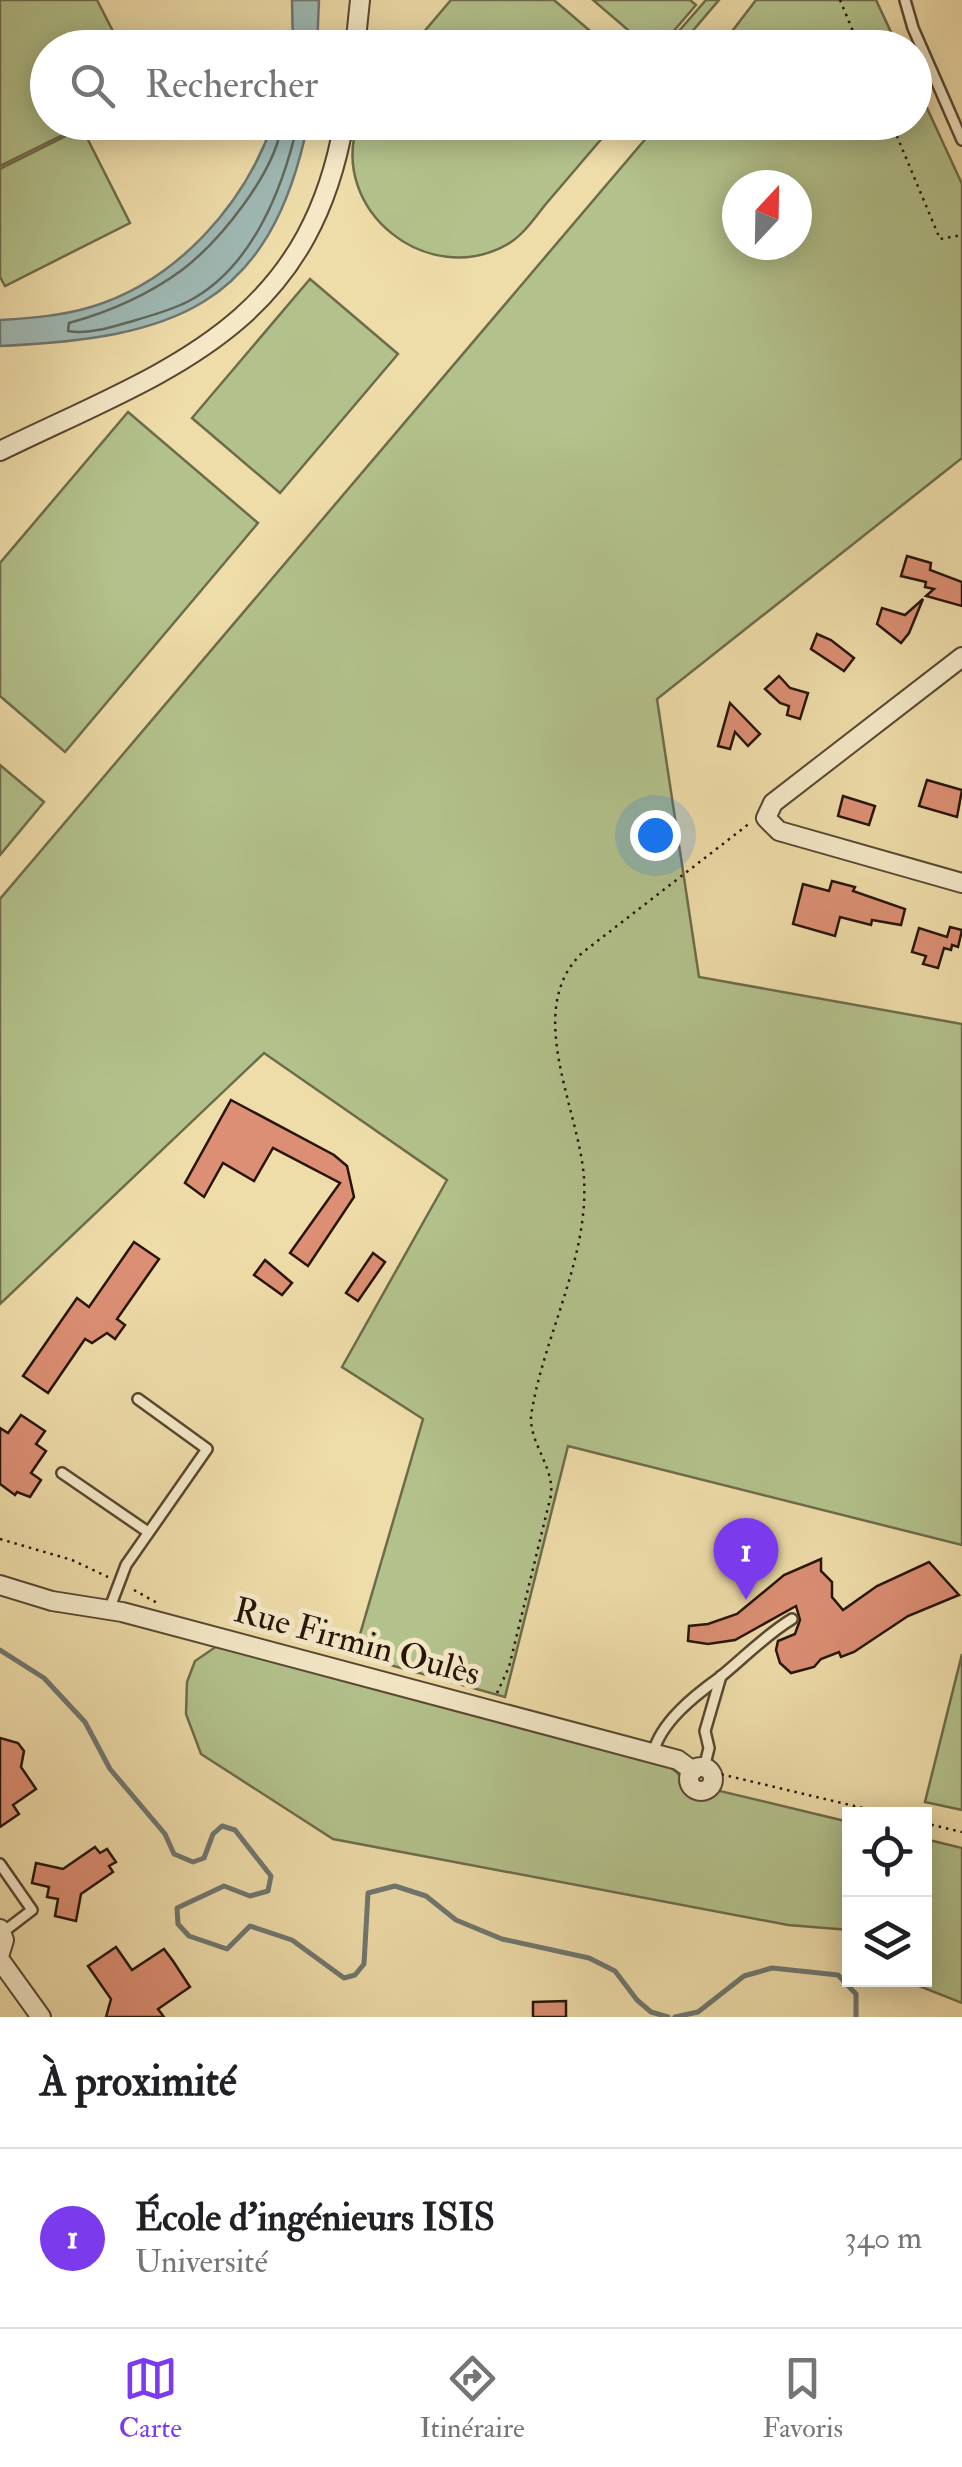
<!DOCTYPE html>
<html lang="fr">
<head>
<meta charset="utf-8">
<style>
	body { margin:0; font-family:"IM FELL Double Pica",serif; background:#f6f6f6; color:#202124 }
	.controls { position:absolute; right:30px; bottom:30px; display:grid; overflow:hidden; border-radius:0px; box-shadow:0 5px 25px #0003 }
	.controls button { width:90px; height:90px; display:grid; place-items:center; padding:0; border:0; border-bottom:2px solid #e0e0e0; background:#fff; color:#202124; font:50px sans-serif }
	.compass { position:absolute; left:722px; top:170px; width:90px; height:90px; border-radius:50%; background:#fff; box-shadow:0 5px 25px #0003; rotate:22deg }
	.you { position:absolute; left:655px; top:835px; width:35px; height:35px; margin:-25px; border:8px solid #fff; border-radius:50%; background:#1a73e8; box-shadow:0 0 0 15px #1a73e833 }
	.badge { display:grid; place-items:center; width:65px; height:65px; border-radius:50%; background:#7c3aed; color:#fff; font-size:32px; font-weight:700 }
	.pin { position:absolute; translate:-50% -82px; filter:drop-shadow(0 2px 5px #0008) }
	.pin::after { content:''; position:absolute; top:52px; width:35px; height:30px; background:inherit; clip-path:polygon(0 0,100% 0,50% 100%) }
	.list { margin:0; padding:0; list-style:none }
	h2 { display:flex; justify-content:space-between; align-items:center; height:130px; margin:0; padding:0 40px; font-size:42px }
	h2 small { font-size:32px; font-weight:400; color:#757577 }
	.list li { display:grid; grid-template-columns:65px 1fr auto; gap:30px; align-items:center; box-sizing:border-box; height:180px; padding:0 40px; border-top:2px solid #e0e0e0 }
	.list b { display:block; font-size:38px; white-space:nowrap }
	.list p { margin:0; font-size:32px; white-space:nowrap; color:#757577 }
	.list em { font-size:32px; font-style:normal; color:#757577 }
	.icon { flex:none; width:55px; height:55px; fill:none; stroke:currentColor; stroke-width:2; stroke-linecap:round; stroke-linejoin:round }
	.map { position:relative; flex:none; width:962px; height:2017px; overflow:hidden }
	.search { position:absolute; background:#fff; box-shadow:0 5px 25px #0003; left:30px; right:30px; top:30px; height:110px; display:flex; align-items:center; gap:25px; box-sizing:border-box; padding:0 35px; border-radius:55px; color:#757577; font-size:38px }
	.sheet { height:310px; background:#fff }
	nav { display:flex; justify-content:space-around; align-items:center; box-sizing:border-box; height:140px; border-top:2px solid #e0e0e0; background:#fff; font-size:28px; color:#757577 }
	nav a { display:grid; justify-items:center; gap:5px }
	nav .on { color:#7c3aed }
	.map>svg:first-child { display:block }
</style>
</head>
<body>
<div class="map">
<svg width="962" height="2017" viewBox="0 0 962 2017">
	<rect width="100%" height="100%" fill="#eedca9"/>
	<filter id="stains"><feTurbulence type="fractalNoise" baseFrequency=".002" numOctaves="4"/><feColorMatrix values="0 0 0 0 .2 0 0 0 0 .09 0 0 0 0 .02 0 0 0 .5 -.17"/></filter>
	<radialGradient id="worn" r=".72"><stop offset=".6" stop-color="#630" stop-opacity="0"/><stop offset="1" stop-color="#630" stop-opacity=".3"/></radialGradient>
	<g fill="#b3c28c" stroke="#6d6c4a" stroke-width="2.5" fill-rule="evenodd">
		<path d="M0,0H97L121,47L48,48V122L87,123L0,166Z"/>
		<path d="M451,0H554L609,47H411Z"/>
		<path d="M593,0H690L696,5L660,47L649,48Z"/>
		<path d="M706,0H719L679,47H665Z"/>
		<path d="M756,0H876L898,47H720Z"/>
		<path d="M915,82L962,184V458L657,699L699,977L962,1024V1545L568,1446L505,1697L354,1655L423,1419L342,1367L447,1180L264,1053L0,1304V899L659,123L914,122ZM737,185H797V245H737Z"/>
		<path d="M358,123V122L615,123C592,150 568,178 545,205C534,219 523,235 508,244C428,290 328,210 358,123Z"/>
		<path d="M82,128L130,223L5,286L0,277V169Z"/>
		<path d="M310,279L398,354L280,493L192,418Z"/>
		<path d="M128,412L258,523L65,752L0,696V563Z"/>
		<path d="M0,765L44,802L0,855Z"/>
		<path d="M217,1646L665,1764C689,1774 688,1810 716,1790L849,1822V1930L788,1925L333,1839L201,1754L186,1714L187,1682L195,1661Z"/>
		<path d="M962,1654V1810L925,1802Z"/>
		<path d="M925,1839L962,1848V2003L904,1980H924Z"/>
	</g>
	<g fill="#9fb9b4" stroke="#6f7770" stroke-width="2.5">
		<path d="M292,0H319L317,47H293Z"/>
		<path d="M273,123H308C270,309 172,338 0,346V320C31,318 61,316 91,307C177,281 244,205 273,123Z"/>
	</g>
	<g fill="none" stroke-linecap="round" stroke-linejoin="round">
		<path stroke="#63675e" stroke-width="2.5" d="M282,122C277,171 220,241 182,270C148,295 109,312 69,323L68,331C89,335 115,326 136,320C153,315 171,310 187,302C252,269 283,189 298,122"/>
		<g stroke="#6f7770" stroke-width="5">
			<path d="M0,1650L44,1678L85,1722L110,1769L165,1834L174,1854L193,1862L204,1858L213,1834L222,1826L235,1830L271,1876L268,1891L250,1896L224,1886L177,1908L178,1924L189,1936L227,1949L250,1926L292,1940L344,1978L355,1975L364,1964L368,1893L395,1886L426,1896L456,1920L502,1939L589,1958L615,1971L637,2000L651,2012L668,2017"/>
			<path d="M675,2017L698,2012L744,1976L772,1968L838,1975L856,1994V2017"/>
		</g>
	</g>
	<g fill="#dc8f74" stroke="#271509" stroke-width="2.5">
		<path d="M907,556L931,563L930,570L962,582V606L926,596L934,589L925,587L926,582L901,576Z"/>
		<path d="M923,599L909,633L901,643L877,624L882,608L905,615Z"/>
		<path d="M817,634L831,640L854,658L844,671L811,649Z"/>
		<path d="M779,676L790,688L808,693L800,719L787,715L789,706L780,703L765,689Z"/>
		<path d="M730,703L760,734L748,746L735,732L730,749L718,746Z"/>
		<path d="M927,780L962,790L957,817L919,806Z"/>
		<path d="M843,796L875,806L869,825L838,816Z"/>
		<path d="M832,881L855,887L853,891L905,909L901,925L872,920L871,925L840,917L835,936L793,924L803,884L829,891Z"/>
		<path d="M950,927L962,930L958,947L952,945L951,950L944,948L938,968L923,964L926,956L912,952L919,928L947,937Z"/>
		<path d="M231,1100L334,1155L347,1166L354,1197L308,1266L290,1253L340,1183L273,1148L254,1181L223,1163L204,1197L185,1183Z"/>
		<path d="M134,1242L159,1259L117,1319L125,1325L115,1339L107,1333L92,1343L85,1339L48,1393L23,1376L77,1298L89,1307Z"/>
		<path d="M373,1253L385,1262L358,1301L346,1293Z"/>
		<path d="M265,1260L292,1283L282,1295L254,1275Z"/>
		<path d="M21,1415L45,1431L36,1444L46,1451L31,1473L41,1480L30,1497L17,1492L15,1495L0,1484V1428L8,1433Z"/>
		<path d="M821,1559V1571L832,1582V1597L843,1610L877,1586L929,1562L959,1595L908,1616L854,1652L841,1657L839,1652L821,1659L814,1667L791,1673L780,1663L776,1650L778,1641L795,1634L800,1620L796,1606L735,1640L708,1644L688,1641L689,1626L708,1624L737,1614L784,1575Z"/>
		<path d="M0,1738L18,1743L24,1751L21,1767L36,1789L13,1805L19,1814L0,1827Z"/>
		<path d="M95,1847L100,1853L107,1849L116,1862L109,1866L113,1872L81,1894L76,1921L55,1916L58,1899L47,1897L49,1887L32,1883L36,1863L63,1869Z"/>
		<path d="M116,1947L132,1970L164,1949L173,1961L190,1987L158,2009L164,2017H106L111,1999L88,1966Z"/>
		<path d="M566,2001V2017H533V2002Z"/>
	</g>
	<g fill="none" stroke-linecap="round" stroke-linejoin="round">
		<defs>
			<g id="lane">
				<path d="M905,0L913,28L962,140"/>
				<path d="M62,1473L148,1532"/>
				<path d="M109,1610L126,1565L207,1449L138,1399"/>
				<path d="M653,1753C661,1722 694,1696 719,1678C744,1658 764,1636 792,1619"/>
				<path d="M704,1768L709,1748L705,1731L721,1676"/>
				<path d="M0,1864L32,1910L2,1933"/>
			</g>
			<g id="street">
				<path d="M355,48L360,0"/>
				<path d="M0,451C166,370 308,329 344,122"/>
				<path d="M962,657L773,803L766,818L779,831L962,883"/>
				<path d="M0,1585L52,1601L122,1612L678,1760L693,1771"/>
				<circle cx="701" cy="1779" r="12"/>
				<path d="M0,1929L4,1940L0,1953"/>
				<path d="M0,1960L41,2017"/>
			</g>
		</defs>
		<use href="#lane" stroke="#594731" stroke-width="14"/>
		<use href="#street" stroke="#594731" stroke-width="22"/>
		<g stroke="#271509" stroke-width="2.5" stroke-dasharray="2.5 5" stroke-linecap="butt">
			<path d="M840,0L860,48"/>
			<path d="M891,122L940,239L962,235"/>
			<path d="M0,1539L72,1560L108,1577"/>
			<path d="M134,1590L159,1604"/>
			<path d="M497,1693L509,1667L551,1495C554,1466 530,1445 531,1416C543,1337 589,1259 584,1178C579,1108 523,1010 582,953L750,823"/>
			<path d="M714,1775L720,1774L888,1814"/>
			<path d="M924,1823L962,1832"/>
		</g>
		<use href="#lane" stroke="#f4e8c7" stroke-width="9"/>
		<use href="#street" stroke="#f4e8c7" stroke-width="18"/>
	</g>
	<g text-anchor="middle" stroke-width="10" stroke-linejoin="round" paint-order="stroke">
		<g font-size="35" fill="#271509" stroke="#f4e8c7">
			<text transform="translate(357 1641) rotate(15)" y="12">Rue Firmin Oulès</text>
		</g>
	</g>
	<rect width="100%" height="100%" filter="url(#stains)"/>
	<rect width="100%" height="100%" fill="url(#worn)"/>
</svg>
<div class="controls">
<button><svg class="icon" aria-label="locate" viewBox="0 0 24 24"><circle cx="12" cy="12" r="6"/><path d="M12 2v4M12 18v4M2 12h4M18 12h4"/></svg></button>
<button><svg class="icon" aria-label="layers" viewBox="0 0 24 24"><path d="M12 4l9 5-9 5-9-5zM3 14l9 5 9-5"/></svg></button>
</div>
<svg class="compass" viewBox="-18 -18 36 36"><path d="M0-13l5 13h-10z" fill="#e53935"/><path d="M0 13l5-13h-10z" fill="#757577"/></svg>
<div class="you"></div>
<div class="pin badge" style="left:746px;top:1600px">1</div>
<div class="search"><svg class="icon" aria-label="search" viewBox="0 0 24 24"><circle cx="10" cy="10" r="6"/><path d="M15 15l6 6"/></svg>Rechercher</div>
</div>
<section class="sheet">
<h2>À proximité<small></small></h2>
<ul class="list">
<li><span class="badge">1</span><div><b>École d'ingénieurs ISIS</b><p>Université</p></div><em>340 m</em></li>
</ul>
</section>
<nav>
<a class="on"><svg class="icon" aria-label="map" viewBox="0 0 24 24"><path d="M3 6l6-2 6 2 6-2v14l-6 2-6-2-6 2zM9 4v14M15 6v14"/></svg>Carte</a>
<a><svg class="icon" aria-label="directions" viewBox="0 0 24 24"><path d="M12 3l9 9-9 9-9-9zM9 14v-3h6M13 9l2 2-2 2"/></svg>Itinéraire</a>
<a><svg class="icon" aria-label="saved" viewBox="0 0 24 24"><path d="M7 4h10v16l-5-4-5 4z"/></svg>Favoris</a>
</nav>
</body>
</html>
